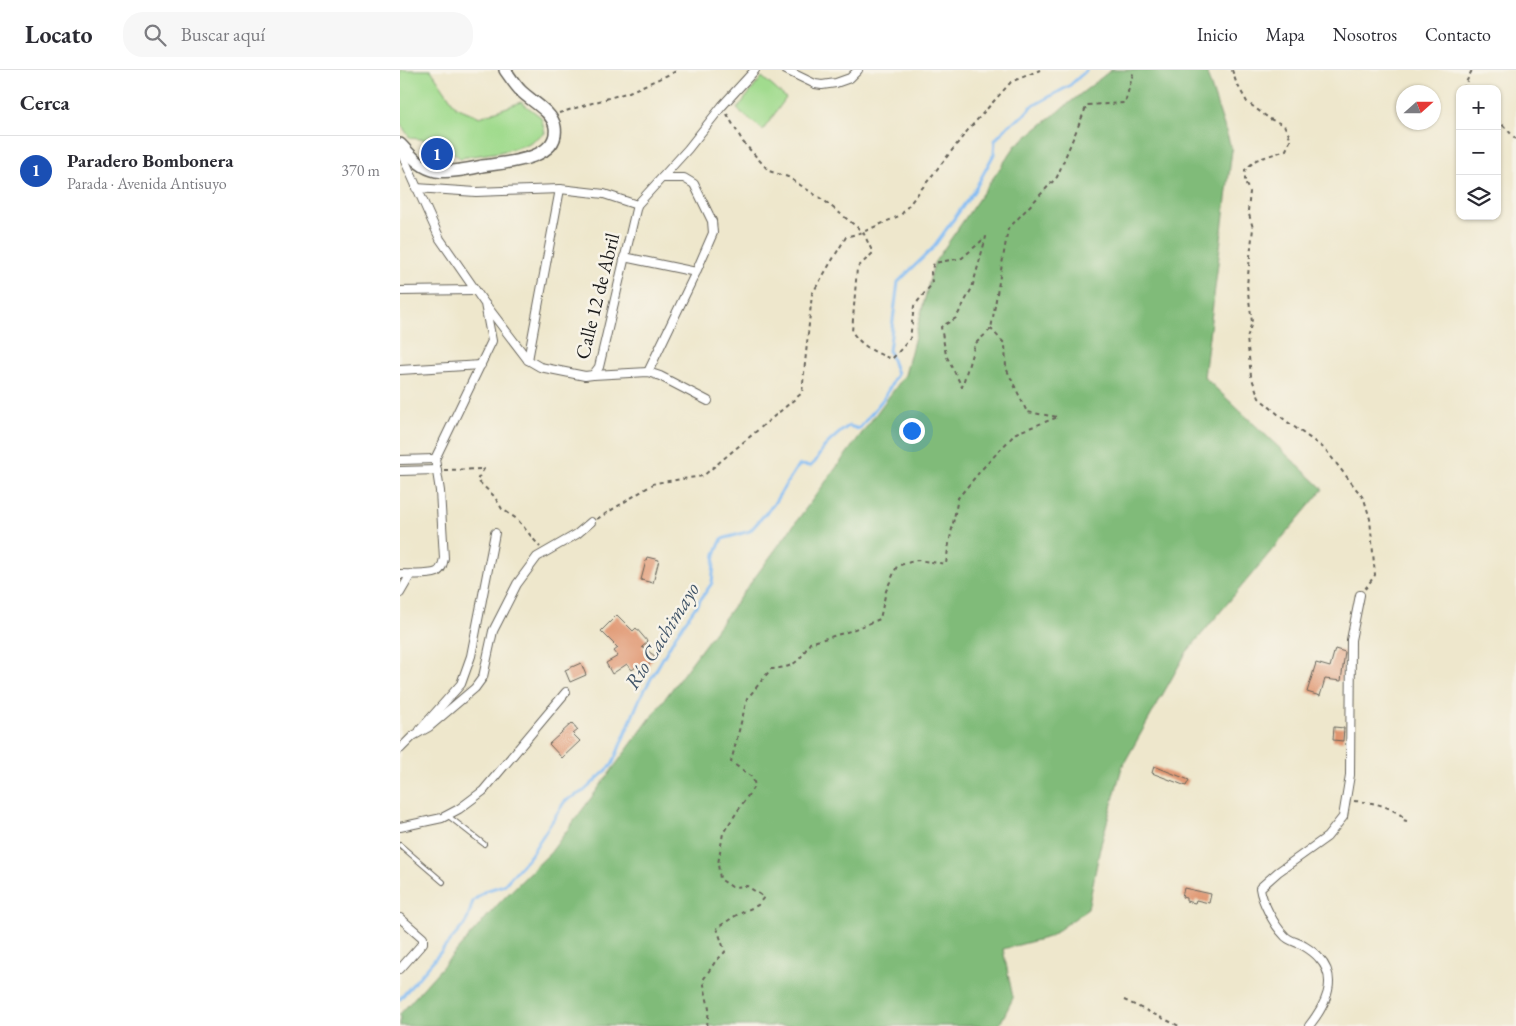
<!DOCTYPE html>
<html lang="es">
<head>
<meta charset="utf-8">
<style>
	body { margin:0; font-family:"EB Garamond",serif; background:#f7f7f7; color:#2b2b33 }
	.controls { position:absolute; right:15px; top:15px; display:grid; overflow:hidden; border-radius:10px; box-shadow:0 1px 4px #0004 }
	.controls button { width:45px; height:45px; display:grid; place-items:center; padding:0; border:0; border-bottom:1px solid #e1e1e2; background:#fff; color:#2b2b33; font:25px sans-serif }
	.compass { position:absolute; left:996px; top:15px; width:45px; height:45px; border-radius:50%; background:#fff; box-shadow:0 1px 4px #0004; rotate:69deg }
	.you { position:absolute; left:511px; top:360px; width:18px; height:18px; margin:-12px; border:4px solid #fff; border-radius:50%; background:#1a73e8; box-shadow:0 0 0 8px #1a73e833 }
	.badge { display:grid; place-items:center; width:32px; height:32px; border-radius:50%; background:#ea580c; color:#fff; font-size:16px; font-weight:700 }
	.pin { position:absolute; translate:-50% -50%; border:2px solid #fff; box-shadow:0 1px 5px #0006 }
	.list { margin:0; padding:0; list-style:none }
	h2 { display:flex; justify-content:space-between; align-items:center; height:65px; margin:0; padding:0 20px; font-size:21px }
	h2 small { font-size:16px; font-weight:400; color:#7c7c81 }
	.list li { display:grid; grid-template-columns:32px 1fr auto; gap:15px; align-items:center; box-sizing:border-box; height:70px; padding:0 20px; border-top:1px solid #e1e1e2 }
	.list b { display:block; font-size:19px; white-space:nowrap }
	.list p { margin:0; font-size:16px; white-space:nowrap; color:#7c7c81 }
	.list em { font-size:16px; font-style:normal; color:#7c7c81 }
	.icon { flex:none; width:28px; height:28px; fill:none; stroke:currentColor; stroke-width:2; stroke-linecap:round; stroke-linejoin:round }
	.map { position:relative; flex:none; width:1116px; height:956px; overflow:hidden }
	header { display:flex; align-items:center; gap:30px; box-sizing:border-box; height:70px; padding:0 25px; background:#fff; border-bottom:1px solid #e1e1e2 }
	header strong { font-size:24px }
	nav { display:flex; gap:28px; margin-inline-start:auto; font-size:18px }
	.search { width:350px; height:45px; background:#f7f7f7; display:flex; align-items:center; gap:12px; box-sizing:border-box; padding:0 18px; border-radius:20px; color:#7c7c81; font-size:19px }
	main { display:flex }
	aside { flex:1; background:#fff }
	.map>svg:first-child { display:block }
</style>
</head>
<body>
<header>
<strong>Locato</strong>
<div class="search"><svg class="icon" aria-label="search" viewBox="0 0 24 24"><circle cx="10" cy="10" r="6"/><path d="M15 15l6 6"/></svg>Buscar aquí</div>
<nav><a>Inicio</a><a>Mapa</a><a>Nosotros</a><a>Contacto</a></nav>
</header>
<main>
<aside>
<h2>Cerca<small></small></h2>
<ul class="list">
<li><span class="badge" style="background:#1a4fb4">1</span><div><b>Paradero Bombonera</b><p>Parada · Avenida Antisuyo</p></div><em>370 m</em></li>
</ul>
</aside>
<div class="map">
<svg width="1116" height="956" viewBox="0 0 1116 956">
	<rect width="100%" height="100%" fill="#f7f3e8"/>
	<filter id="ink" filterUnits="userSpaceOnUse"><feTurbulence type="fractalNoise" baseFrequency=".02" numOctaves="2"/><feDisplacementMap in="SourceGraphic" scale="10" xChannelSelector="R" yChannelSelector="G"/><feConvolveMatrix kernelMatrix="1 2 1 2 8 2 1 2 1" color-interpolation-filters="sRGB"/></filter>
	<filter id="wash" filterUnits="userSpaceOnUse"><feTurbulence type="fractalNoise" baseFrequency=".0096" numOctaves="4" result="noise"/><feDisplacementMap in="SourceGraphic" scale="20" xChannelSelector="R" yChannelSelector="G"/><feGaussianBlur stdDeviation="1.12" result="paint"/><feColorMatrix in="noise" values="0 0 0 0 0 0 0 0 0 0 0 0 0 0 0 0 0 1.4 0 .05"/><feComposite in="paint" operator="in"/></filter>
	<g filter="url(#wash)">
		<rect width="100%" height="100%" fill="#eee7cc"/>
		<g fill="#a1db8e" stroke="#5e7c55">
			<path d="M0,0H31L56,37L80,47L121,32L141,47L145,63L126,75L100,82L60,88L37,71L10,68L0,53Z"/>
			<path d="M362,7L386,28L363,60L337,39Z"/>
		</g>
		<path fill="#80bb79" stroke="#4e6c4a" d="M711,0H808L807,4L832,80L804,307L923,419L786,583L722,697L700,778L688,839L649,867L603,879L613,928L599,956H0V944L101,831L151,782L505,305L534,193L616,75Z"/>
		<g fill="none" stroke-linecap="round" stroke-linejoin="round">
			<path stroke="#83bcf4" stroke-width="3" d="M0,929L64,855L68,848L73,831L85,821L104,815L130,786L165,731L184,721L212,695L240,628L276,565L312,513L315,484L322,469L350,461L373,435L395,400L400,395L411,396C420,388 417,387 422,380C426,374 443,359 449,356L459,359L484,328L497,304L489,281L498,212L532,179L574,121L594,84L595,70L609,55L623,46L631,37L669,16L687,0"/>
		</g>
		<g id="blocks">
			<g fill="#e0956f">
				<path d="M247,487L259,490L253,513L241,510Z"/>
				<path d="M217,545L233,561L236,558L248,572L242,577L255,586L245,600L239,595L232,600L227,594L212,604L206,593L218,586L214,581L218,578L201,561Z"/>
				<path d="M935,579L945,582L941,611L925,609L920,626L907,622L916,593L930,597Z"/>
				<path d="M181,593L186,605L170,612L165,600Z"/>
				<path d="M172,653L178,660L173,664L180,671L162,688L149,674Z"/>
				<path d="M934,657L944,658L943,671L933,670Z"/>
				<path d="M754,696L789,710L786,716L752,703Z"/>
				<path d="M784,818L811,824L809,833L796,830L795,833L786,831V828L782,827Z"/>
			</g>
		</g>
	</g>
	<g filter="url(#ink)">
		<use href="#blocks" fill-opacity="0" stroke="#66635a" stroke-width="1"/>
		<g fill="none" stroke-linecap="round" stroke-linejoin="round">
			<defs>
				<g id="lane">
					<path d="M47,745L84,774"/>
					<path d="M0,775L43,812"/>
				</g>
				<g id="street">
					<path d="M386,0L415,14L422,15L436,13L450,8L458,0"/>
					<path d="M0,80L40,169L85,234L92,271L35,389"/>
					<path d="M16,118L76,122L160,119L204,124L237,135L288,79L322,36L355,0"/>
					<path d="M224,187L296,202"/>
					<path d="M0,221L75,220"/>
					<path d="M86,235L128,290L140,297L185,306L193,305L199,297L237,135"/>
					<path d="M128,290L160,119"/>
					<path d="M0,300L81,295"/>
					<path d="M248,302L296,202L313,163L312,151L294,114L284,108H262"/>
					<path d="M193,305L248,302L260,306L308,331"/>
					<path d="M0,390L35,389"/>
					<path d="M0,401L37,400"/>
					<path d="M0,504C10,504 27,506 37,502C42,499 43,493 44,488L40,421L35,389"/>
					<path d="M0,523L11,504"/>
					<path d="M20,660L61,614L71,586L95,463"/>
					<path d="M0,679L13,666L29,657L75,618L83,607L93,561L117,514L137,487L177,464L191,452"/>
					<path d="M0,757L42,748L59,739L83,721L166,622"/>
					<path d="M0,848L23,868V873L0,899"/>
					<path d="M909,956C924,937 940,910 919,888C915,883 909,879 904,876C898,872 888,871 884,865C874,855 862,832 860,818L878,802L927,767L943,747L950,705L951,570L960,525"/>
				</g>
				<path id="secondary" d="M0,74C11,85 20,98 36,101C51,103 68,99 82,96C104,93 160,90 155,57C153,42 131,31 121,21C115,15 110,7 105,0"/>
			</defs>
			<use href="#lane" stroke="#66635a" stroke-width="6"/>
			<use href="#street" stroke="#66635a" stroke-width="10"/>
			<use href="#secondary" stroke="#66635a" stroke-width="14"/>
			<g stroke="#66635a" stroke-width="2" stroke-dasharray="4 4" stroke-linecap="butt">
				<path d="M832,0L836,12L847,32L870,49L884,55L891,69L886,80L856,90L845,100V113L850,122L848,141L853,158L847,215L852,252L847,268L851,306L859,328L886,351L925,379L964,429L970,449L975,505L965,519"/>
				<path d="M1063,19L1072,0"/>
				<path d="M159,43L229,22L279,0"/>
				<path d="M327,44L343,72L369,101L388,107L426,132L463,162L473,183L457,198L452,262C462,276 475,283 492,289L510,269L514,236L532,214L531,202L534,193L562,188L586,167L572,218L556,248L541,257L546,285L562,317L575,274L591,259L608,159L657,107L687,35L725,33L734,0"/>
				<path d="M1097,49L1116,69"/>
				<path d="M44,400L84,399L77,410L94,426L102,439L117,449L140,477"/>
				<path d="M197,449L255,413L303,406L402,323L412,224L446,167L463,162L501,145L568,60L611,12L640,0"/>
				<path d="M954,731C972,732 987,735 1002,746L1003,750L1007,751"/>
				<path d="M724,930L779,956"/>
				<path d="M307,956L309,939L303,910L315,892L325,882L317,858L335,846L358,835L364,827L347,816L332,817L320,809L318,794L323,763L355,715L352,707L331,692L347,629L371,599C395,597 398,593 410,573L450,561L480,549L486,521L497,496L517,490L546,494L548,479L558,428L582,399L616,363L658,347L627,342L606,298L605,274L591,259"/>
			</g>
			<use href="#lane" stroke="#fff" stroke-width="4"/>
			<use href="#street" stroke="#fff" stroke-width="8"/>
			<use href="#secondary" stroke="#fff" stroke-width="11"/>
		</g>
	</g>
	<g text-anchor="middle" stroke-width="5" stroke-linejoin="round" paint-order="stroke">
		<g font-size="20" fill="#1c1c1c" stroke="#f7f3e8">
			<text transform="translate(197 226) rotate(-76)" y="7">Calle 12 de Abril</text>
		</g>
		<g font-size="21" font-style="italic" fill="#405468" stroke="#f7f3e8">
			<text transform="translate(262 566) rotate(-58)" y="7">Río Cachimayo</text>
		</g>
	</g>
</svg>
<div class="controls">
<button>+</button>
<button>−</button>
<button><svg class="icon" aria-label="layers" viewBox="0 0 24 24"><path d="M12 4l9 5-9 5-9-5zM3 14l9 5 9-5"/></svg></button>
</div>
<svg class="compass" viewBox="-18 -18 36 36"><path d="M0-13l5 13h-10z" fill="#e53935"/><path d="M0 13l5-13h-10z" fill="#7c7c81"/></svg>
<div class="you"></div>
<div class="pin badge" style="left:37px;top:84px;background:#1a4fb4">1</div>
</div>
</main>
</body>
</html>
